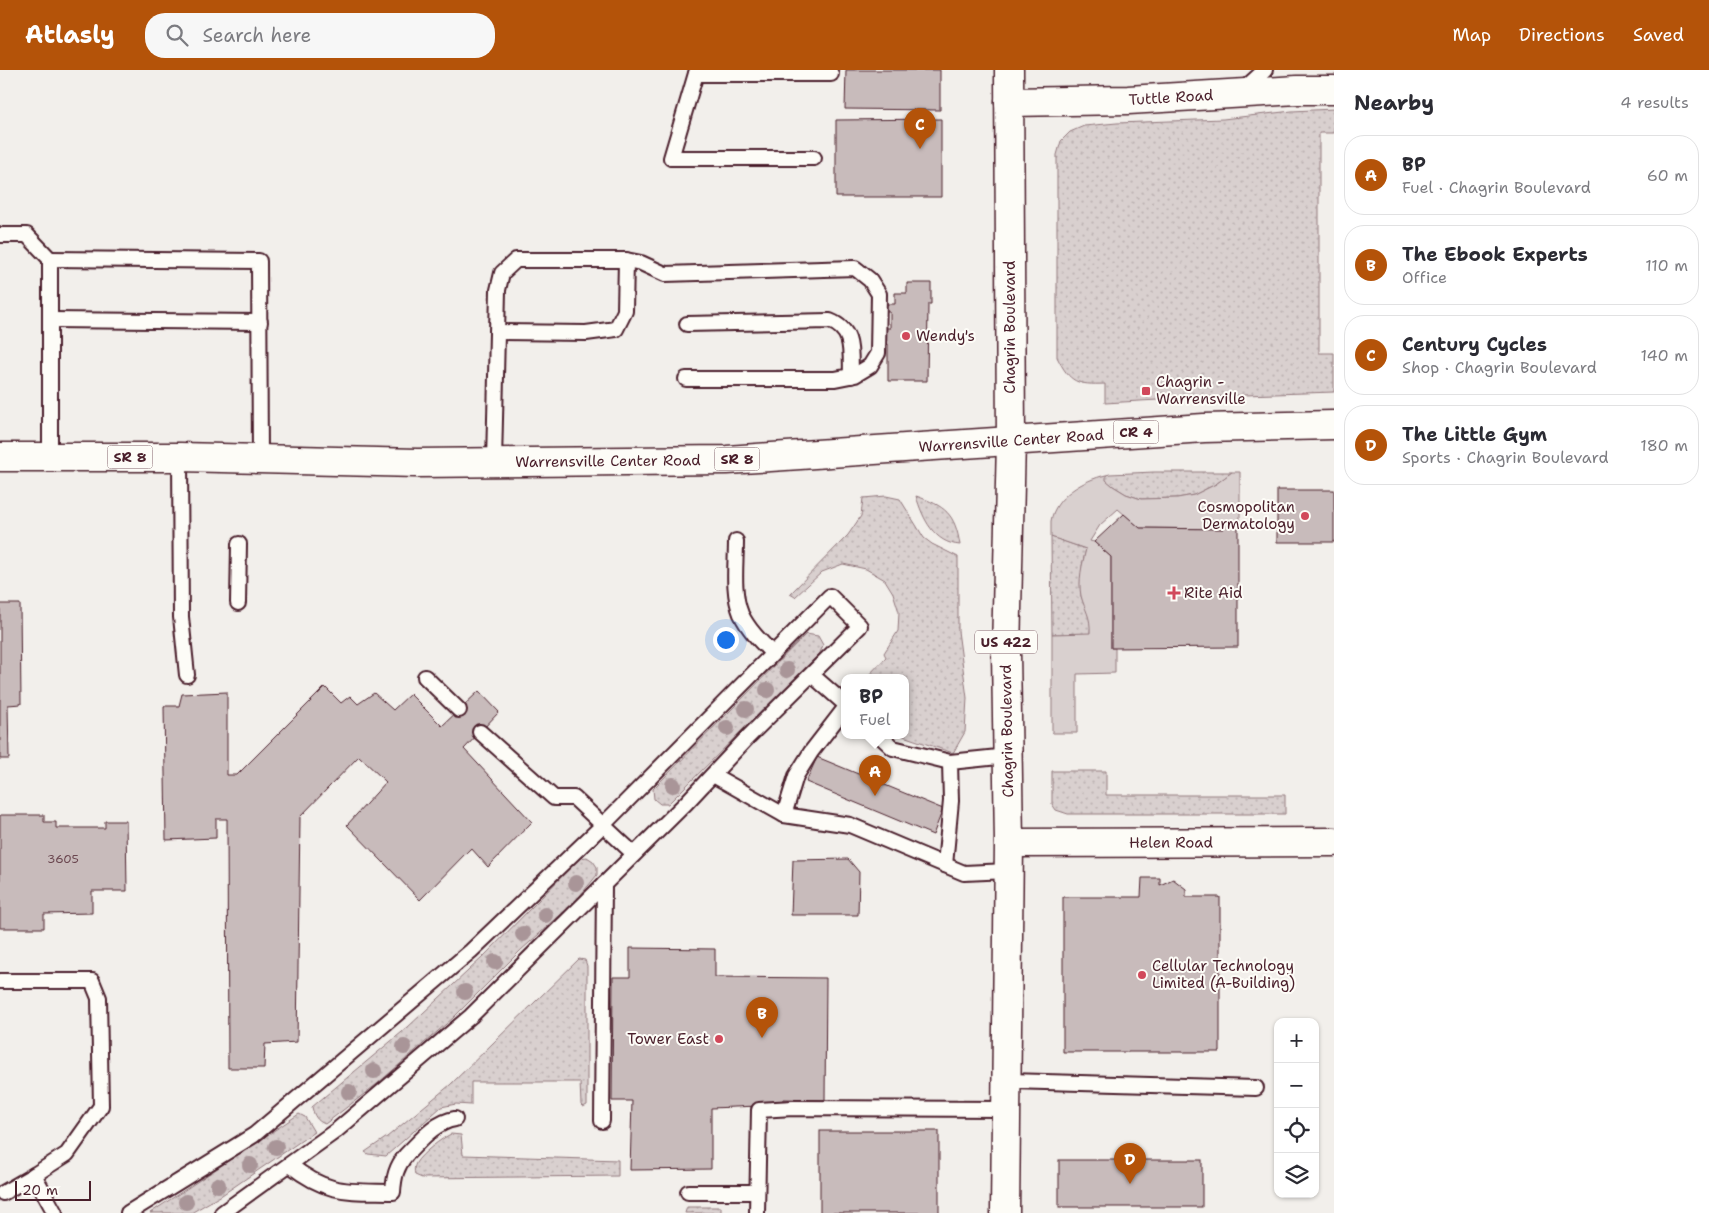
<!DOCTYPE html>
<html lang="en">
<head>
<meta charset="utf-8">
<style>
	body { margin:0; font-family:"Shantell Sans",sans-serif; background:#f7f7f7; color:#2b2b33 }
	.controls { position:absolute; right:15px; bottom:15px; display:grid; overflow:hidden; border-radius:10px; box-shadow:0 1px 4px #0004 }
	.controls button { width:45px; height:45px; display:grid; place-items:center; padding:0; border:0; border-bottom:1px solid #e1e1e2; background:#fff; color:#2b2b33; font:25px sans-serif }
	.scale { position:absolute; left:15px; bottom:12px; width:76px; box-sizing:border-box; padding-left:5px; border:2px solid #4a1f2b; border-top:0; font-size:14px; line-height:18px; white-space:nowrap; color:#4a1f2b; -webkit-text-stroke:4px #fdfcf7; paint-order:stroke }
	.you { position:absolute; left:725px; top:569px; width:18px; height:18px; margin:-12px; border:4px solid #fff; border-radius:50%; background:#1a73e8; box-shadow:0 0 0 8px #1a73e833 }
	.badge { display:grid; place-items:center; width:32px; height:32px; border-radius:50%; background:#b45309; color:#fff; font-size:16px; font-weight:700 }
	.pin { position:absolute; translate:-50% -41px; filter:drop-shadow(0 1px 2px #0008) }
	.pin::after { content:''; position:absolute; top:26px; width:18px; height:15px; background:inherit; clip-path:polygon(0 0,100% 0,50% 100%) }
	.popup { position:absolute; left:841px; top:604px; width:68px; height:65px; box-sizing:border-box; display:grid; place-content:center; border-radius:10px; background:#fff; filter:drop-shadow(0 1px 4px #0005); font-size:16px; white-space:nowrap; color:#7c7c81 }
	.popup b { font-size:19px; color:#2b2b33 }
	.popup::after { content:''; position:absolute; left:50%; top:100%; margin-left:-10px; border:10px solid transparent; border-top-color:#fff }
	.list { margin:0; padding:0; list-style:none }
	h2 { display:flex; justify-content:space-between; align-items:center; height:65px; margin:0; padding:0 20px; font-size:21px }
	h2 small { font-size:16px; font-weight:400; color:#7c7c81 }
	.list li { display:grid; grid-template-columns:32px 1fr auto; gap:15px; align-items:center; box-sizing:border-box; height:80px; margin:0 10px 10px; padding:0 10px; border:1px solid #e1e1e2; border-radius:20px }
	.list b { display:block; font-size:19px; white-space:nowrap }
	.list p { margin:0; font-size:16px; white-space:nowrap; color:#7c7c81 }
	.list em { font-size:16px; font-style:normal; color:#7c7c81 }
	.icon { flex:none; width:28px; height:28px; fill:none; stroke:currentColor; stroke-width:2; stroke-linecap:round; stroke-linejoin:round }
	.map { position:relative; flex:none; width:1334px; height:1143px; overflow:hidden }
	header { display:flex; align-items:center; gap:30px; box-sizing:border-box; height:70px; padding:0 25px; background:#b45309; color:#fff }
	header strong { font-size:24px }
	nav { display:flex; gap:28px; margin-inline-start:auto; font-size:18px }
	.search { width:350px; height:45px; background:#f7f7f7; display:flex; align-items:center; gap:12px; box-sizing:border-box; padding:0 18px; border-radius:20px; color:#7c7c81; font-size:19px }
	main { display:flex }
	aside { flex:1; background:#fff }
	.map>svg:first-child { display:block }
</style>
</head>
<body>
<header>
<strong>Atlasly</strong>
<div class="search"><svg class="icon" aria-label="search" viewBox="0 0 24 24"><circle cx="10" cy="10" r="6"/><path d="M15 15l6 6"/></svg>Search here</div>
<nav><a>Map</a><a>Directions</a><a>Saved</a></nav>
</header>
<main>
<div class="map">
<svg width="1334" height="1143" viewBox="0 0 1334 1143">
	<defs>
		<pattern id="grass-dots" width="8" height="8" patternUnits="userSpaceOnUse" patternTransform="scale(1.25)"><rect width="8" height="8" fill="#d9d0cf"/><path d="M2 2h.1M6 6h.1" fill="none" stroke="#bcb2b2" stroke-width="1.8" stroke-linecap="round"/></pattern>
	</defs>
	<rect width="100%" height="100%" fill="#f2efeb"/>
	<filter id="ink" filterUnits="userSpaceOnUse"><feTurbulence type="fractalNoise" baseFrequency=".02" numOctaves="2"/><feDisplacementMap in="SourceGraphic" scale="10" xChannelSelector="R" yChannelSelector="G"/><feConvolveMatrix kernelMatrix="1 2 1 2 8 2 1 2 1" color-interpolation-filters="sRGB"/></filter>
	<g filter="url(#ink)">
		<g fill="url(#grass-dots)" stroke="#92787d">
			<path d="M1334,39V63H1319V283H1334V322L1245,325L1105,333V314C1077,315 1070,313 1057,287V85L1061,71L1070,62L1084,56L1117,53L1223,49L1292,41Z"/>
			<path d="M1154,402H1232L1216,414L1194,425L1177,428L1141,429L1126,424L1113,416L1105,410L1106,405L1110,404Z"/>
			<path d="M886,426L900,429L924,468L932,474L958,487V561L967,628L965,662L953,683L900,665H905V607H867L886,587L884,583L898,561L899,542L893,523L885,510L866,499L843,494L822,502L795,527L790,524L848,465L861,446L863,428Z"/>
			<path d="M916,426C945,436 955,443 960,475C934,473 923,449 916,426Z"/>
			<path d="M1051,467L1086,479L1082,496L1081,526L1091,551L1090,564H1052Z"/>
			<path d="M806,564L818,566L823,575L820,583L668,734H660L654,729L653,719Z"/>
			<path d="M1052,701H1106V725H1285V744H1068L1056,740L1052,734Z"/>
			<path d="M587,787L593,791L597,797V805L575,832L520,881L453,948L377,1014L325,1054C317,1051 314,1046 312,1037L408,957L483,887L580,788Z"/>
			<path d="M579,889L585,890L587,896V1035L583,1037L581,1035L580,1012H471V1035L456,1034L441,1037L386,1086L368,1084L365,1082L387,1067L450,1015Z"/>
			<path d="M299,1044L305,1047L314,1062L222,1125L191,1143H150Z"/>
			<path d="M451,1064L461,1065L463,1085L618,1090V1106L422,1108L415,1105C414,1100 414,1097 416,1093C421,1084 442,1068 451,1064Z"/>
			<path d="M687,1137H721V1143H685Z"/>
		</g>
		<path fill="#d9d0cf" stroke="#92787d" d="M1232,402H1240V451L1223,450V459L1140,458L1118,439L1100,455L1090,471L1094,472L1111,487V578H1115V603L1077,604V663H1052V564L1090,563C1091,546 1085,541 1081,526C1078,510 1082,495 1086,479L1051,467C1051,462 1051,456 1051,451C1055,426 1084,410 1106,405V410L1113,416L1126,424L1141,429L1177,428L1194,425L1216,414Z"/>
		<g fill="#c8bbbb" stroke="#4a1f2b">
			<path d="M846,0H940V40L845,39Z"/>
			<path d="M941,49V127H836V50Z"/>
			<path d="M907,213H931V234H928L927,311H888V274H884V258H890V242H885V234H895V223H907Z"/>
			<rect x="1277" y="420" width="57" height="52"/>
			<path d="M1124,444L1140,458L1223,459V450L1238,451V577L1111,578V487L1094,472Z"/>
			<path d="M0,534H20L21,634L8,635L9,689H0Z"/>
			<path d="M325,617L341,633L350,626L358,634L374,623L393,640L410,624L442,656L479,621L499,642L464,679L532,752L488,797L471,778L420,830L347,755L386,712L359,686L300,747L297,972L265,974L264,998H228L227,749H216V768L166,770L164,636H179L182,624L227,622V705H237Z"/>
			<path d="M817,687L943,739L933,765L806,712Z"/>
			<path d="M0,745H44V752H56V758H105V751H126L127,821H92V843L44,844V858H0Z"/>
			<path d="M848,789L859,802L858,845H791L793,790Z"/>
			<path d="M1142,808H1160V815L1173,809L1186,819V827H1220V982H1063V827H1141Z"/>
			<path d="M630,878L715,879V907L826,908L825,1030L783,1029L782,1035L711,1038V1099L630,1100L632,1031H612L613,907H630Z"/>
			<rect x="820" y="1061" width="119" height="82"/>
			<rect x="1059" y="1090" width="143" height="47"/>
		</g>
		<g fill="none" stroke-linecap="round" stroke-linejoin="round">
			<defs>
				<g id="service">
					<path d="M697,0L671,88H814"/>
					<path d="M696,4H831"/>
					<path d="M1242,21L1265,0"/>
					<path d="M0,165H27L50,189V387"/>
					<path d="M50,189L259,191L260,389"/>
					<path d="M50,250L260,252"/>
					<path d="M687,254L830,251C855,261 850,283 851,306"/>
					<path d="M497,262L586,263L616,259L625,241L626,190"/>
					<path d="M180,387L181,547L187,605"/>
					<path d="M494,392L498,220L502,203L516,190H626L641,193L665,204L855,198L870,210L879,224L878,283L870,296L855,305L835,309H686"/>
					<path d="M736,471C736,494 732,522 741,544C748,559 760,571 772,583"/>
					<path d="M238,533L239,474"/>
					<path d="M812,605L845,634"/>
					<path d="M425,607L459,640"/>
					<path d="M480,662L554,728H574L634,784"/>
					<path d="M879,665L893,678L950,692"/>
					<path d="M713,705L784,745L850,755L964,803L1008,801"/>
					<path d="M784,745L796,706L811,682L845,638"/>
					<path d="M945,795L951,731L950,692L1008,686"/>
					<path d="M0,911H92L99,928L101,1036L67,1084L34,1105L3,1123"/>
					<path d="M1006,1011L1256,1018"/>
					<path d="M602,1051L604,814"/>
					<path d="M290,1095C328,1125 347,1121 393,1122C394,1107 396,1097 406,1085C420,1071 435,1052 455,1049"/>
					<path d="M34,1105L55,1143"/>
					<path d="M688,1122H757"/>
					<path d="M128,1143L254,1065L471,881L603,755L830,526L860,556L746,669L686,733L471,946L337,1060L222,1143"/>
					<path d="M757,1143L759,1040L793,1038L1006,1039"/>
				</g>
				<g id="minor">
					<path id="s1" d="M1009,32L1128,30L1297,20H1334"/>
					<path id="s2" d="M1009,773L1334,772"/>
				</g>
				<g id="primary">
					<path id="s3" d="M0,387H180L417,393L727,390L1204,358L1334,355"/>
					<path d="M1005,1143L1009,773L1006,582L1011,371L1009,0"/>
				</g>
			</defs>
			<use href="#service" stroke="#4a1f2b" stroke-width="18"/>
			<use href="#minor" stroke="#4a1f2b" stroke-width="31"/>
			<use href="#primary" stroke="#4a1f2b" stroke-width="31"/>
			<use href="#service" stroke="#fdfcf7" stroke-width="14"/>
			<use href="#minor" stroke="#fdfcf7" stroke-width="28"/>
			<use href="#primary" stroke="#fdfcf7" stroke-width="28"/>
		</g>
		<g fill="#a99598">
			<circle cx="787" cy="600" r="8"/>
			<circle cx="767" cy="620" r="8"/>
			<circle cx="746" cy="639" r="8"/>
			<circle cx="727" cy="658" r="8"/>
			<circle cx="673" cy="715" r="8"/>
			<circle cx="576" cy="813" r="8"/>
			<circle cx="545" cy="845" r="8"/>
			<circle cx="523" cy="864" r="8"/>
			<circle cx="495" cy="892" r="8"/>
			<circle cx="465" cy="922" r="8"/>
			<circle cx="404" cy="977" r="8"/>
			<circle cx="374" cy="1001" r="8"/>
			<circle cx="349" cy="1022" r="8"/>
			<circle cx="276" cy="1077" r="8"/>
			<circle cx="250" cy="1095" r="8"/>
			<circle cx="218" cy="1115" r="8"/>
			<circle cx="186" cy="1132" r="8"/>
		</g>
	</g>
	<g fill="#d1495b" stroke="#fdfcf7" stroke-width="2">
		<circle cx="906" cy="266" r="5"/>
		<rect x="1141" y="316" width="10" height="10" rx="2.5"/>
		<circle cx="1305" cy="446" r="5"/>
		<path d="M1171.5 515.5h5v5h5v5h-5v5h-5v-5h-5v-5h5z"/>
		<circle cx="1142" cy="905" r="5"/>
		<circle cx="719" cy="969" r="5"/>
	</g>
	<g text-anchor="middle" stroke-width="4" stroke-linejoin="round" paint-order="stroke">
		<g font-size="12" fill="#6a464f">
			<text x="63" y="793">3605</text>
		</g>
		<g fill="#fdfcf7" stroke="#806168" stroke-width="1">
			<rect x="1113.5" y="350.5" width="45" height="23" rx="4"/>
			<rect x="107.5" y="375.5" width="45" height="23" rx="4"/>
			<rect x="714.5" y="377.5" width="45" height="23" rx="4"/>
			<rect x="975" y="560.5" width="62" height="23" rx="4"/>
		</g>
		<g font-size="14" font-weight="bold" fill="#4a1f2b">
			<text x="1136" y="367">CR 4</text>
			<text x="130" y="392">SR 8</text>
			<text x="737" y="394">SR 8</text>
			<text x="1006" y="577">US 422</text>
		</g>
		<g font-size="15" fill="#4a1f2b" stroke="#fdfcf7">
			<text dy="5" stroke="none"><textPath href="#s1" startOffset="162">Tuttle Road</textPath></text>
			<text transform="translate(1010 257) rotate(-90)" y="5">Chagrin Boulevard</text>
			<text dy="5" stroke="none"><textPath href="#s3" startOffset="1012">Warrensville Center Road</textPath></text>
			<text dy="5" stroke="none"><textPath href="#s3" startOffset="608">Warrensville Center Road</textPath></text>
			<text transform="translate(1007 661) rotate(-91)" y="5">Chagrin Boulevard</text>
			<text dy="5" stroke="none"><textPath href="#s2" startOffset="162">Helen Road</textPath></text>
		</g>
		<g font-size="15" fill="#4a1f2b" stroke="#fdfcf7" text-anchor="start">
			<text x="916" y="271">Wendy's</text>
			<text x="1156" y="317">Chagrin -<tspan x="1156" dy="17">Warrensville</tspan></text>
			<text x="1295" y="442" text-anchor="end">Cosmopolitan<tspan x="1295" dy="17">Dermatology</tspan></text>
			<text x="1184" y="528">Rite Aid</text>
			<text x="1152" y="901">Cellular Technology<tspan x="1152" dy="17">Limited (A-Building)</tspan></text>
			<text x="709" y="974" text-anchor="end">Tower East</text>
		</g>
	</g>
</svg>
<div class="controls">
<button>+</button>
<button>−</button>
<button><svg class="icon" aria-label="locate" viewBox="0 0 24 24"><circle cx="12" cy="12" r="6"/><path d="M12 2v4M12 18v4M2 12h4M18 12h4"/></svg></button>
<button><svg class="icon" aria-label="layers" viewBox="0 0 24 24"><path d="M12 4l9 5-9 5-9-5zM3 14l9 5 9-5"/></svg></button>
</div>
<div class="scale">20 m</div>
<div class="you"></div>
<div class="pin badge" style="left:875px;top:726px">A</div>
<div class="popup"><b>BP</b>Fuel</div>
<div class="pin badge" style="left:762px;top:968px">B</div>
<div class="pin badge" style="left:920px;top:79px">C</div>
<div class="pin badge" style="left:1130px;top:1114px">D</div>
</div>
<aside>
<h2>Nearby<small>4 results</small></h2>
<ul class="list">
<li><span class="badge">A</span><div><b>BP</b><p>Fuel · Chagrin Boulevard</p></div><em>60 m</em></li>
<li><span class="badge">B</span><div><b>The Ebook Experts</b><p>Office</p></div><em>110 m</em></li>
<li><span class="badge">C</span><div><b>Century Cycles</b><p>Shop · Chagrin Boulevard</p></div><em>140 m</em></li>
<li><span class="badge">D</span><div><b>The Little Gym</b><p>Sports · Chagrin Boulevard</p></div><em>180 m</em></li>
</ul>
</aside>
</main>
</body>
</html>
